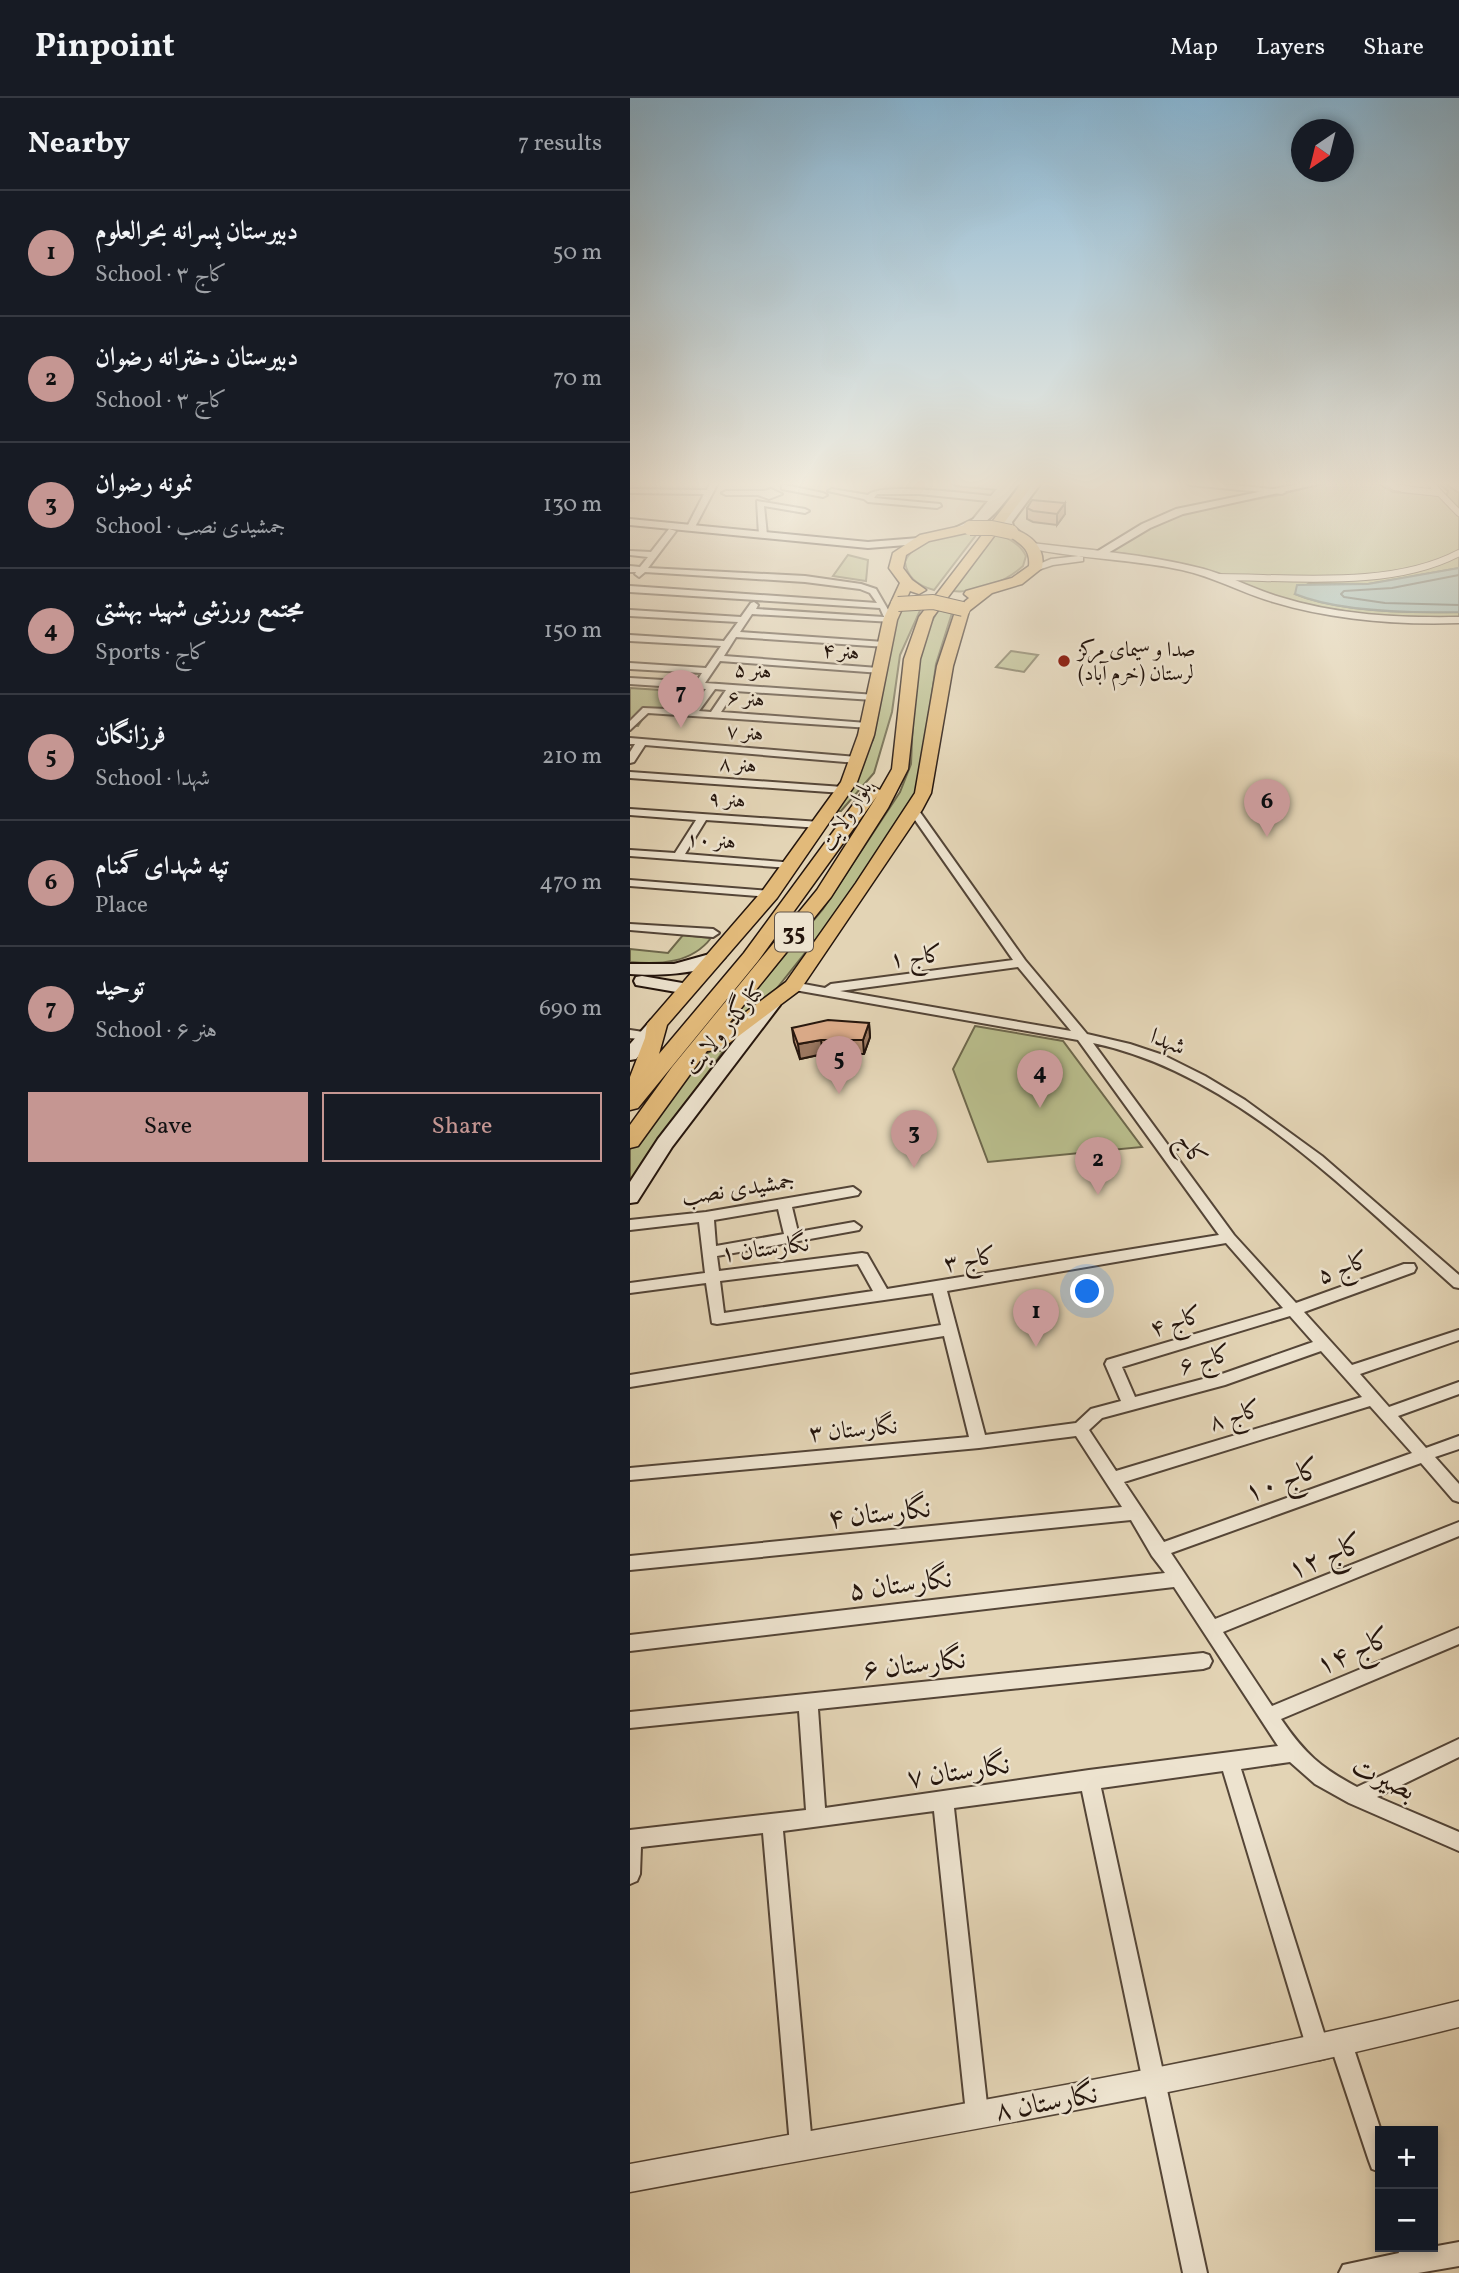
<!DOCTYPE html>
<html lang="en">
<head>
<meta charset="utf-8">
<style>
	body { margin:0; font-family:Vollkorn,Amiri,serif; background:#20242c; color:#f1f3f6 }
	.controls { position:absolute; right:21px; bottom:21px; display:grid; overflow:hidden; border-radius:0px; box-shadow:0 4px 10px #0003 }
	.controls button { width:63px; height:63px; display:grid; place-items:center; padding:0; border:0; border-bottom:2px solid #363941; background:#171b24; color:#f1f3f6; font:35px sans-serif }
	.compass { position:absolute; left:661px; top:21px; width:63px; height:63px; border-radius:50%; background:#171b24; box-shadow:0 4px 10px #0003; rotate:215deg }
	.you { position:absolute; left:458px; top:1194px; width:24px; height:24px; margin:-18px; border:5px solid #fff; border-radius:50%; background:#1a73e8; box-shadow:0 0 0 10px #1a73e833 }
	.badge { display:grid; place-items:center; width:46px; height:46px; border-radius:50%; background:#c59692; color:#111; font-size:23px; font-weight:700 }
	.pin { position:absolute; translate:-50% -58px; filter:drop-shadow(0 2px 4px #0008) }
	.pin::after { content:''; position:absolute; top:37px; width:24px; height:21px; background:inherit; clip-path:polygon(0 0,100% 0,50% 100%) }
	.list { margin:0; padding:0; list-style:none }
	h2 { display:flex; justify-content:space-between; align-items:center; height:91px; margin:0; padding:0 28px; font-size:30px }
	h2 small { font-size:23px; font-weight:400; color:#9ea1a6 }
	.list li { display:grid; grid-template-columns:46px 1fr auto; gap:21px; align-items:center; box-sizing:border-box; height:126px; padding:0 28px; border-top:2px solid #363941 }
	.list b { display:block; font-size:26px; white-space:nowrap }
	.list p { margin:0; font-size:23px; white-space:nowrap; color:#9ea1a6 }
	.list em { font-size:23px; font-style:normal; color:#9ea1a6 }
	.actions { display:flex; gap:14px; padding:21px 28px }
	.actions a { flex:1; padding:16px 0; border:2px solid #c59692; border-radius:0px; text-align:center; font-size:24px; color:#c59692 }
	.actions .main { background:#c59692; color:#111 }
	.map { position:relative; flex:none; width:829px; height:2175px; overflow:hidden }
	header { display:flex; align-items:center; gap:42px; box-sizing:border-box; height:98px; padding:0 35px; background:#171b24; border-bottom:2px solid #363941 }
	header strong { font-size:33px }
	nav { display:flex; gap:38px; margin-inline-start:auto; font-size:24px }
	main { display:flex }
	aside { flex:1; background:#171b24 }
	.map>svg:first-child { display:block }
</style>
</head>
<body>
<header>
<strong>Pinpoint</strong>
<nav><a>Map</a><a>Layers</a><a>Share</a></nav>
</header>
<main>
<aside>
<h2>Nearby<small>7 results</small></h2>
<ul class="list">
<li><span class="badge">1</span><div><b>دبیرستان پسرانه بحرالعلوم</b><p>School · کاج ۳</p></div><em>50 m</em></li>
<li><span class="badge">2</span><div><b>دبیرستان دخترانه رضوان</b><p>School · کاج ۳</p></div><em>70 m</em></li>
<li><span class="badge">3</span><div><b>نمونه رضوان</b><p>School · جمشیدی نصب</p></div><em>130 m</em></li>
<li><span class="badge">4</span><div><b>مجتمع ورزشی شهید بهشتی</b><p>Sports · کاج</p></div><em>150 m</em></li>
<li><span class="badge">5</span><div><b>فرزانگان</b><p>School · شهدا</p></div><em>210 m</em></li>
<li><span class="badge">6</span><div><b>تپه شهدای گمنام</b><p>Place</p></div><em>470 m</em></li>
<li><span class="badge">7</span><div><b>توحید</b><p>School · هنر ۶</p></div><em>690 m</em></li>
</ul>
<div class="actions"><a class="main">Save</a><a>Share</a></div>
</aside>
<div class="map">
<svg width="829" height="2175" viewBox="0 0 829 2175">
	<rect width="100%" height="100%" fill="#e3d4b5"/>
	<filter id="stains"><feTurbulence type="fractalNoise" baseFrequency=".00286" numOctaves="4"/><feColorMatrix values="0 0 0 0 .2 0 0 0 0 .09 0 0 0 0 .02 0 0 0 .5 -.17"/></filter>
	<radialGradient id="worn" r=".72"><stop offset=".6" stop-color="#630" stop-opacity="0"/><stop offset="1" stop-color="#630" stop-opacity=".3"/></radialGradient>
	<g fill="#b8bc8b" stroke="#6e684c" stroke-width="2">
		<path d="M695,385H747L763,394L816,398L818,393L808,385H814L829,395V470L738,486L679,485L665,496C708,514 782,515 829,514V521L748,518L693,510L649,501L575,473L482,456V452L499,440L548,415L645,398Z"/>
		<path d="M343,434L346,437L304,492C289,488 277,480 275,464C283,441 322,437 343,434Z"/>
		<path d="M364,435C377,439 390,445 396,458L393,468C375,484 346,496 322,493Z"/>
		<path d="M218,457L238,462L236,483L203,478Z"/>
		<path d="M293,506L270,557L262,614L244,675L211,713H204L235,652L243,642L267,519L273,511Z"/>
		<path d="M308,512L322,515L306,566L289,692L206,816L132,909L97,927L193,811L270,694L281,666L285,576L293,540Z"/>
		<path d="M381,553L408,557L394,574L366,569Z"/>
		<path d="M0,590L76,595L63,614L19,611L8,628L0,627Z"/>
		<path d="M53,837L81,840C62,865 30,867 0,864V851L38,855Z"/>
		<path d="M111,928L0,1084V1051L5,1043L62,968Z"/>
		<path d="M345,928L433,943L512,1049L358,1064L323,971Z"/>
	</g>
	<path fill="#96b7b4" stroke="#687671" stroke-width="2" d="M829,470V514C781,515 709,514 665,496L667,487L738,486Z"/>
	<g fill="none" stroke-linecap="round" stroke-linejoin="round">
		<path stroke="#5d6660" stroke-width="2" d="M829,477L762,490L714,493L711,496L714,499L755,505L829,507"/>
		<defs>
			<g id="pedestrian">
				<path d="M759,385L764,389L778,391"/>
				<path d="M800,385L829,415"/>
				<path d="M773,391L808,395"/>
				<path d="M587,479C662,479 761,491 829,455"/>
			</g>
			<g id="minor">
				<path d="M80,385H88L65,429L61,431L57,429L74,396L0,395V391L77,392Z"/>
				<path d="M322,385H380L344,427L340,425L358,403L289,396H247L244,400L310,406L311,408L307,410L238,404L234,401L198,393L202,391L238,397C250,384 340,396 361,398L367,391L326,387Z"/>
				<path d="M556,385H583L652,392L656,394L652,396L560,387Z"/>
				<path d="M155,387L193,395L197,397L193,399L152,391V387Z"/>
				<path d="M141,391L152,396L139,401L128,397H96L92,395L96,393H134Z"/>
				<path d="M127,403L175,411L179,413L175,415L134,408L137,437L133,439L129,437Z"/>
				<path d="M39,431L46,433L18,470L175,478L231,486L246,491L264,522L263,524L122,516L110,534L254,544L259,547L257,549L106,539L94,558L248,570L251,571V575L90,563L75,585L246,597V601L243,602L105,593L91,614L237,625L240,626V630L18,615L0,632V623L13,610L60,612L76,591L0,586V580L66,584L72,575L0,571V565L76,570L91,548L0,543V537L94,543L108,524L0,518V512L111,519L121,505L124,504L128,507L126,511L254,519L250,510L0,494V488L247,505L240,495L230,491L175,484L15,474L9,479L5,476L6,474H0V468L10,469L18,459L0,457V453L21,454ZM85,591L96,592L81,614L69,613Z"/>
				<path d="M0,640L227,659L232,662L227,665L15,647L4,664L0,665V654L5,646H0Z"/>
				<path d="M0,674L213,689L218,692L213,695L0,680Z"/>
				<path d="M283,709L287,710L395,862L457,936L500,946L533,957L575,978L615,1002L692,1058L829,1177V1190L824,1189C719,1096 605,975 463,945L604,1137L666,1205L774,1166H784L786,1170L784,1174L674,1214L722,1267L829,1232V1242L730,1276L759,1309L829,1284V1296L768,1318L796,1350L829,1338V1351L805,1359L829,1386V1404L823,1402L791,1365L541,1455L585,1521L829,1424V1438L593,1534L642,1608L829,1530V1546L651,1621C675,1656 690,1669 727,1689L829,1641V1659L747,1699L829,1734V1753L719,1705L685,1686L660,1664L611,1671L695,1938L711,1934L719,1937L722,1945L751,2033L750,2074L742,2071L739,2063L704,1958L688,1962L680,1959L677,1951L593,1673L471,1690L577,2175H553L452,1693L324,1710L358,2015L355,2023L347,2026L339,2023L336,2015L304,1713L153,1733L182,2047L179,2055L171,2058L163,2055L160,2047L133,1735L11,1749L10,1776L7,1783L0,1786V1732L176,1712L169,1613L0,1630V1614L573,1555L579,1557L582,1563L579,1569L573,1571L188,1611L195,1710L459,1672L648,1648L544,1489L0,1553V1537L535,1475L522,1458L501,1422L0,1472V1458L492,1409L446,1338L349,1350L0,1382V1370L339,1339L314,1238L0,1289V1277L311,1227L303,1195L87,1226L82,1225L76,1185L0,1195V1185L75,1175L69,1124L0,1132V1122L76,1114L223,1089L230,1094L228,1097L162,1109L168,1134L224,1124L231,1129L229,1132L87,1158L89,1173L232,1155L237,1156L257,1191L589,1137L448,942L159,891L157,888L159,885L163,884L195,890L201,886L383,862L278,712ZM388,869L441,933L210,893ZM148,1111L154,1136L86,1148L84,1122ZM596,1145L653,1210L477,1262L475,1266L491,1303L461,1311L446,1325L355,1337L317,1193ZM228,1166L243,1193L94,1215L90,1183ZM660,1218L683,1244L592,1276L505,1299L492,1269ZM691,1253L732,1299L486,1373L459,1332L472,1320L595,1287ZM740,1308L782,1355L534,1444L494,1384Z"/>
				<path d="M0,711L190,724L195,727L190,730L76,722L55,756L164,765L166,767L160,770L0,758V752L45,755L66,722L0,717Z"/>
				<path d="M0,782L140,793L146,796L140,799L0,788Z"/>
				<path d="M0,826L83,831L89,835L83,839L0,832Z"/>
				<path d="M0,932L20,935L22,938L16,942L0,940Z"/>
				<path d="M829,2144V2168L788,2175H709L713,2167L769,2155L767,2149H791V2151Z"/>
			</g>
			<g id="tertiary">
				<path d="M402,445C458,452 515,456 570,470C598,477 623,491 650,499C707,517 769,520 829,519V525C767,527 703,522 643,504C612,495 584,479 552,472C502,461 449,461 398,450V446Z"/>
				<path d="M449,458L453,459V463L423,467L405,473L400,470L421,461Z"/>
				<path d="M829,1903V1929C556,1998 277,2042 0,2094V2066C277,2014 556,1971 829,1903Z"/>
			</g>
			<g id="secondary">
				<path d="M378,385H389C375,404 353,437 325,434V430L352,417Z"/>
				<path d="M401,385H411L382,424L383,428L394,438L384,440L373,431L372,424Z"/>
				<path d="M673,385H693L553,416L520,430L473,458L463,456L512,426L546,411Z"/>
				<path d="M0,421L238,444L289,440L295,443L289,446L238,450L0,427Z"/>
				<path d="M87,854L93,856L95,859C77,877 25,878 0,876V866H44Z"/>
				<path d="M12,878L58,886L66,891L58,896L6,887L4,883L6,879Z"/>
				<path d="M141,902L150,907L42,1049L7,1104L0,1105V1084L28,1041L135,903Z"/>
				<path d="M27,921L36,926L6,961L0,962V946L21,922Z"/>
			</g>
			<path id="primary" d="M392,385H404L303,519L290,561L278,671L258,710L201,799L96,929L156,884L226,785L285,695L307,568L326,511L339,500L334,496L336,493L382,480L399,468C401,448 387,445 374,434L381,430C400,436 416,449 412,470L392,486L362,495L339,513L323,568L301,695L292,712L170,892L90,952L77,953L8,1048L0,1050V1027L42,969L187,792L247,698L128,863L8,1010L0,1012V979L15,940L17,926L133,792L211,684L228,637L253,522L270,485L259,470L263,455L290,437L340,426L347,430L345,433L299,443L276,457L273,470L282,482L296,492L289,496L280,493L267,522L244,637L227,684L147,800L37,927L29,956L114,855L236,689L242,688L250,692L262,671L274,561L289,519Z"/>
		</defs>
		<use href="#pedestrian" stroke="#544537" stroke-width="8"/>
		<use href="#minor" stroke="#544537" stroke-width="4"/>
		<use href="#tertiary" stroke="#544537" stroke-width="3"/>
		<use href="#secondary" stroke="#24150d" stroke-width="4"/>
		<use href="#primary" stroke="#24150d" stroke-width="3"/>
		<use href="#pedestrian" stroke="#ede3cf" stroke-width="6"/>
		<use href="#minor" fill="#ede3cf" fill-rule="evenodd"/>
		<use href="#tertiary" fill="#ede3cf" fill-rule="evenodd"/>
		<use href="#secondary" fill="#ede3cf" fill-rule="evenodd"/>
		<use href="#primary" fill="#e2ba7a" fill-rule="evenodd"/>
		<defs>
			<g id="primary-bridge">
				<path d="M340,430H362L381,434"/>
				<path d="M268,506L303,504L333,511"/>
			</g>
		</defs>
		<use href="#primary-bridge" stroke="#24150d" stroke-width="16" stroke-linecap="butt"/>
		<use href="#primary-bridge" stroke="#e2ba7a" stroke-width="14"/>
	</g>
	<g fill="#c1967a" stroke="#24150d" stroke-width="2">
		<path d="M435,405V416L427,427L403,424L397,421V410Z"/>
		<path d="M239,925L240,939L234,956H193L170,961L164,944L162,930Z"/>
	</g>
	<g fill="#9d7a63" stroke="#24150d" stroke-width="2">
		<path d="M435,405V416L427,427V416Z"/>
		<path d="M239,925L240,939L234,956L233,942Z"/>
		<path d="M191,942L193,956L170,961L168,946Z"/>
	</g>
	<g fill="#e0af8e" stroke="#24150d" stroke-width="2">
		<path d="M402,402L435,405L427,416L403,413L397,410Z"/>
		<path d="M198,922L239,925L233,942H191L168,946L162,930Z"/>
	</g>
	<linearGradient id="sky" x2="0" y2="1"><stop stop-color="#87b5d3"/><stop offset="0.56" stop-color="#f2ecde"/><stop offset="1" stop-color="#f2ecde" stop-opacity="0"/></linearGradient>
	<rect width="829" height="689" fill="url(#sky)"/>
	<circle fill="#8f2418" stroke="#ede3cf" stroke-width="2.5" cx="434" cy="563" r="7"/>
	<g text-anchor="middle" stroke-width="5" stroke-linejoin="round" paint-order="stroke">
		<g font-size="21" fill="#24150d" stroke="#ede3cf" text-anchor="start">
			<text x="448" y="558">صدا و سیمای مرکز<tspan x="448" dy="24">لرستان (خرم آباد)</tspan></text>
		</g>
		<g font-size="21" fill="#24150d" stroke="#ede3cf">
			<text transform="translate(211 553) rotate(5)" y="7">هنر ۴</text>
			<text transform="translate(123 572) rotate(4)" y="7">هنر ۵</text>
			<text transform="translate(116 600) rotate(4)" y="7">هنر ۶</text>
			<text transform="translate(115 634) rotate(5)" y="7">هنر ۷</text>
			<text transform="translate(108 666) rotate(4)" y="7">هنر ۸</text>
			<text transform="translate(97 701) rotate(4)" y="7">هنر ۹</text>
			<text transform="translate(216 718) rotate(-58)" y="7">بلوار ولایت</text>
			<text transform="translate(81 742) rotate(4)" y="7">هنر ۱۰</text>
		</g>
		<rect fill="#ede3cf" stroke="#605347" stroke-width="2" x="145" y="814.5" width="38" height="39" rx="5"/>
		<g font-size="23" font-weight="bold" fill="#24150d">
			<text x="164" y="842">35</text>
		</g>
		<g font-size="24" fill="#24150d" stroke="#ede3cf">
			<text transform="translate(286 858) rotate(-7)" y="8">کاج ۱</text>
			<text transform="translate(94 930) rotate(-50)" y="8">کنارگذر ولایت</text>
			<text transform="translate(538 943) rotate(22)" y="8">شهدا</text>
			<text transform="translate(562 1051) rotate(54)" y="8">کاج</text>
			<text transform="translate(108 1090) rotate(-9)" y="8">جمشیدی نصب</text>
			<text transform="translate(135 1150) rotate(-7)" y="8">نگارستان ۱</text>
			<text transform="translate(340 1161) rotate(-10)" y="8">کاج ۳</text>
			<text transform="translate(713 1169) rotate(-20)" y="8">کاج ۵</text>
			<text transform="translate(546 1223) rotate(-17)" y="8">کاج ۴</text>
			<text transform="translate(575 1261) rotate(-16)" y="8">کاج ۶</text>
			<text transform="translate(605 1317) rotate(-17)" y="8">کاج ۸</text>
			<text transform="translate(223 1331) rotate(-5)" y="8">نگارستان ۳</text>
		</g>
		<g font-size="28" fill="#24150d" stroke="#ede3cf">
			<text transform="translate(652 1381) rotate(-20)" y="10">کاج ۱۰</text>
			<text transform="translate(249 1414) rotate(-6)" y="10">نگارستان ۴</text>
			<text transform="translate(695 1457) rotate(-22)" y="10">کاج ۱۲</text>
			<text transform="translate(270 1485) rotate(-7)" y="10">نگارستان ۵</text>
			<text transform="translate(723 1552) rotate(-23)" y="10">کاج ۱۴</text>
			<text transform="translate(284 1565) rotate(-6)" y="10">نگارستان ۶</text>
			<text transform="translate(328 1672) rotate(-8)" y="10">نگارستان ۷</text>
			<text transform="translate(754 1679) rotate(25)" y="10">بصیرت</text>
			<text transform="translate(416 2003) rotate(-10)" y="10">نگارستان ۸</text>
		</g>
	</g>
	<rect width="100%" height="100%" filter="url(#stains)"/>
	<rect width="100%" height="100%" fill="url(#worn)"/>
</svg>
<div class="controls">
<button>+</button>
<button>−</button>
</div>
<svg class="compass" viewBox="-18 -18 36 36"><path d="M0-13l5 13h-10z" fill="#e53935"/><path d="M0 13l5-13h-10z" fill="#9ea1a6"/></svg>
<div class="you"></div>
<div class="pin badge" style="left:406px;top:1249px">1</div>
<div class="pin badge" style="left:468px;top:1097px">2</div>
<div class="pin badge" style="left:284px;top:1070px">3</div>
<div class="pin badge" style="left:410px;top:1010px">4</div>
<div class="pin badge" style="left:209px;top:996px">5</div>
<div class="pin badge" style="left:637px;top:739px">6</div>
<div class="pin badge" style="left:51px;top:630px">7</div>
</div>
</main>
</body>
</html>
